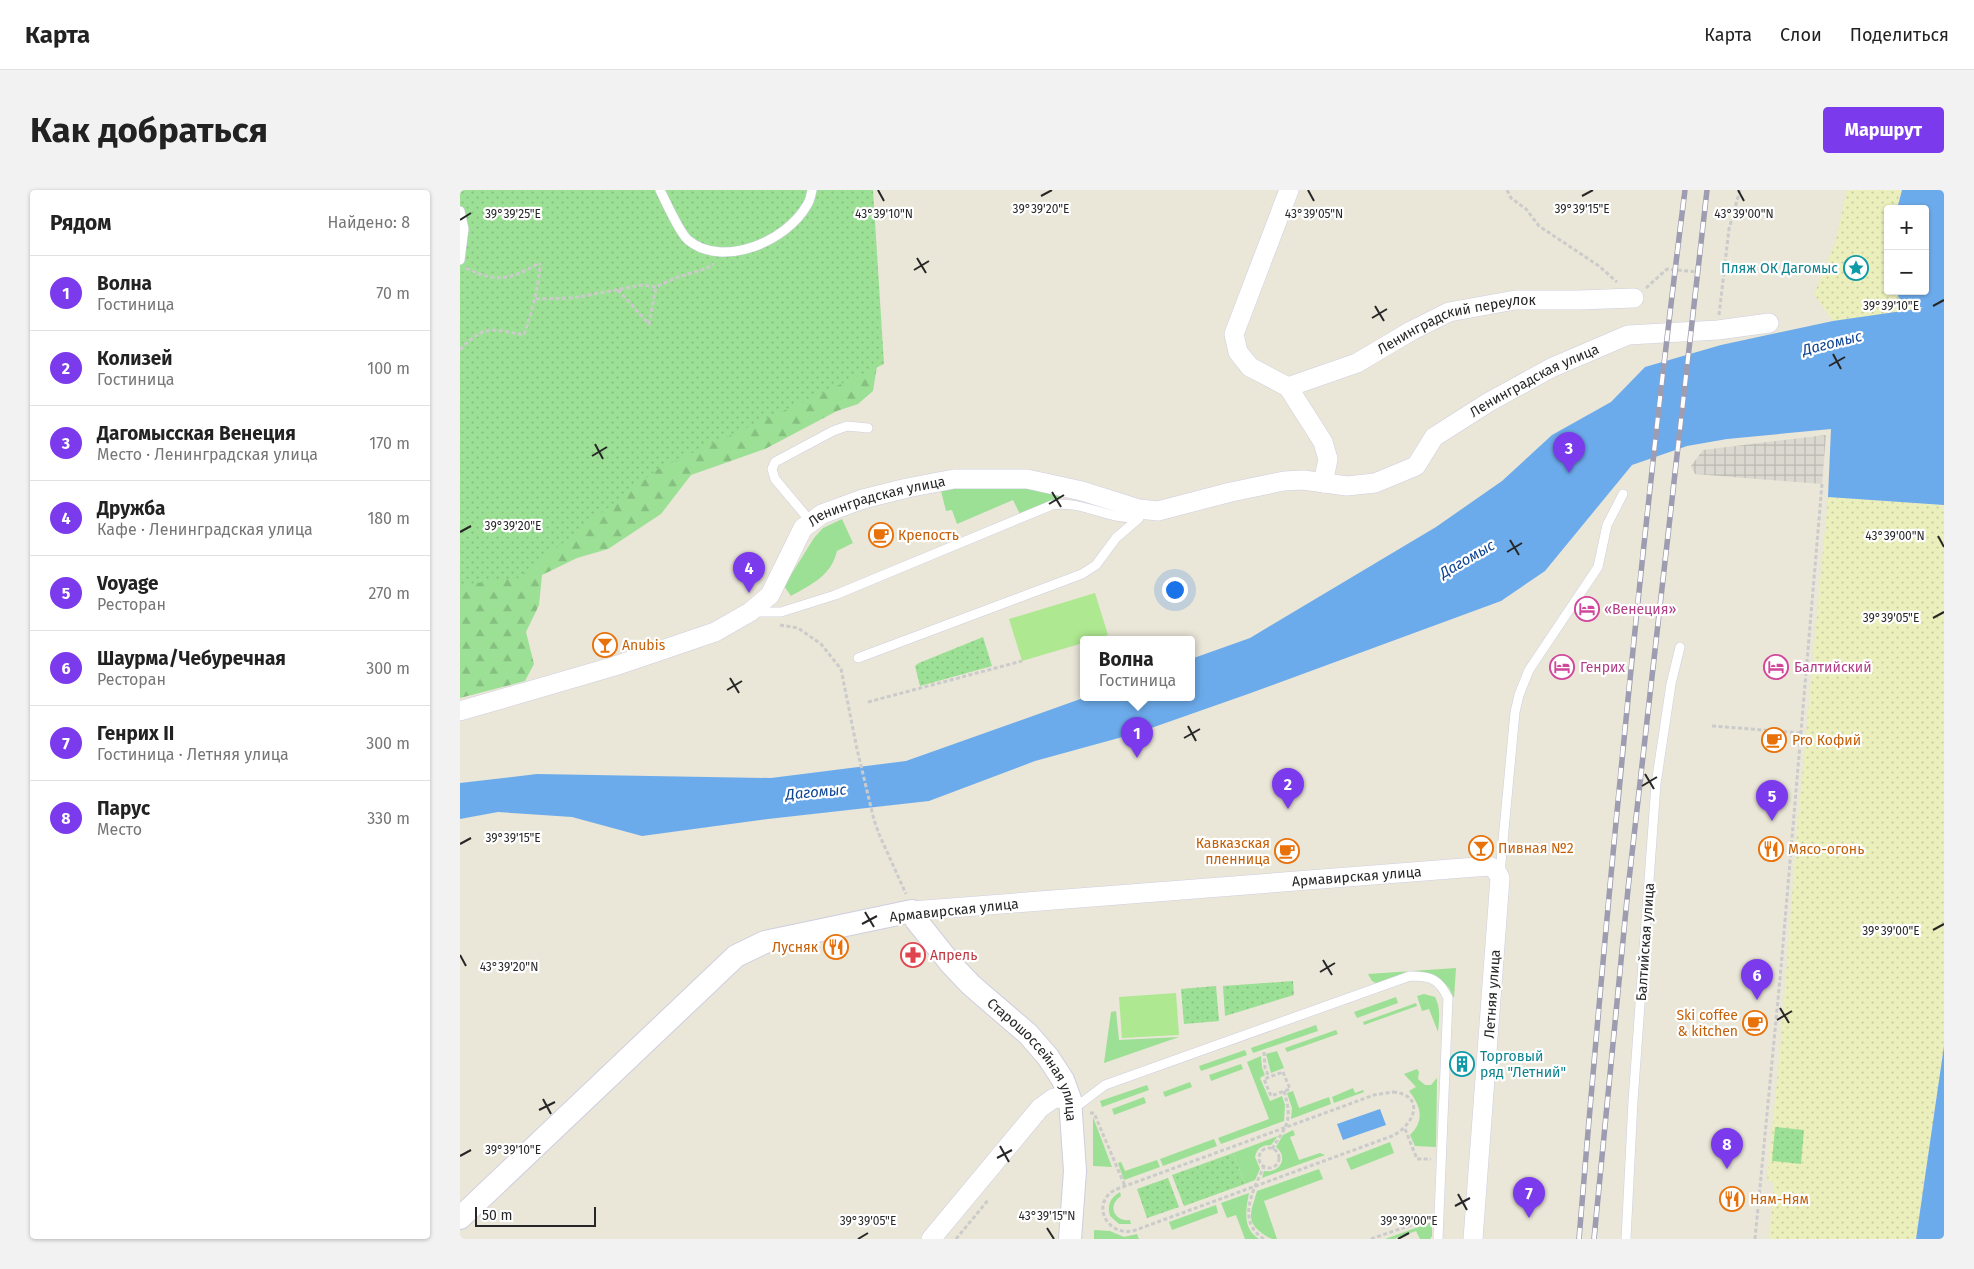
<!DOCTYPE html>
<html lang="ru">
<head>
<meta charset="utf-8">
<style>
	body { margin:0; font-family:"Fira Sans",sans-serif; background:#f2f2f2; color:#222 }
	.controls { position:absolute; right:15px; top:15px; display:grid; overflow:hidden; border-radius:5px; box-shadow:0 1px 4px #0004 }
	.controls button { width:45px; height:45px; display:grid; place-items:center; padding:0; border:0; border-bottom:1px solid #e0e0e0; background:#fff; color:#222; font:25px sans-serif }
	.scale { position:absolute; left:15px; bottom:12px; width:121px; box-sizing:border-box; padding-left:5px; border:2px solid #272727; border-top:0; font-size:14px; line-height:18px; white-space:nowrap; color:#272727; -webkit-text-stroke:4px #fff; paint-order:stroke }
	.you { position:absolute; left:714px; top:399px; width:18px; height:18px; margin:-12px; border:4px solid #fff; border-radius:50%; background:#1a73e8; box-shadow:0 0 0 8px #1a73e833 }
	.badge { display:grid; place-items:center; width:32px; height:32px; border-radius:50%; background:#7c3aed; color:#fff; font-size:16px; font-weight:700 }
	.pin { position:absolute; translate:-50% -41px; filter:drop-shadow(0 1px 2px #0008) }
	.pin::after { content:''; position:absolute; top:26px; width:18px; height:15px; background:inherit; clip-path:polygon(0 0,100% 0,50% 100%) }
	.popup { position:absolute; left:620px; top:446px; width:115px; height:65px; box-sizing:border-box; display:grid; place-content:center; border-radius:5px; background:#fff; filter:drop-shadow(0 1px 4px #0005); font-size:16px; white-space:nowrap; color:#767676 }
	.popup b { font-size:19px; color:#222 }
	.popup::after { content:''; position:absolute; left:50%; top:100%; margin-left:-10px; border:10px solid transparent; border-top-color:#fff }
	.list { margin:0; padding:0; list-style:none }
	h2 { display:flex; justify-content:space-between; align-items:center; height:65px; margin:0; padding:0 20px; font-size:21px }
	h2 small { font-size:16px; font-weight:400; color:#767676 }
	.list li { display:grid; grid-template-columns:32px 1fr auto; gap:15px; align-items:center; box-sizing:border-box; height:75px; padding:0 20px; border-top:1px solid #e0e0e0 }
	.list b { display:block; font-size:19px; white-space:nowrap }
	.list p { margin:0; font-size:16px; white-space:nowrap; color:#767676 }
	.list em { font-size:16px; font-style:normal; color:#767676 }
	.map { position:relative; flex:none; width:1484px; height:1049px; overflow:hidden; border-radius:5px }
	header { display:flex; align-items:center; gap:30px; box-sizing:border-box; height:70px; padding:0 25px; background:#fff; border-bottom:1px solid #e0e0e0 }
	header strong { font-size:24px }
	nav { display:flex; gap:28px; margin-inline-start:auto; font-size:18px }
	.intro { display:flex; align-items:center; justify-content:space-between; box-sizing:border-box; height:120px; padding:0 30px }
	h1 { margin:0; font-size:35px }
	.button { padding:12px 22px; border-radius:5px; background:#7c3aed; color:#fff; font-size:18px; font-weight:700 }
	main { display:flex; gap:30px; padding:0 30px }
	aside { flex:1; background:#fff; border-radius:5px; box-shadow:0 1px 4px #0004 }
	.map>svg:first-child { display:block }
</style>
</head>
<body>
<header>
<strong>Карта</strong>
<nav><a>Карта</a><a>Слои</a><a>Поделиться</a></nav>
</header>
<div class="intro"><h1>Как добраться</h1><a class="button">Маршрут</a></div>
<main>
<aside>
<h2>Рядом<small>Найдено: 8</small></h2>
<ul class="list">
<li><span class="badge">1</span><div><b>Волна</b><p>Гостиница</p></div><em>70 m</em></li>
<li><span class="badge">2</span><div><b>Колизей</b><p>Гостиница</p></div><em>100 m</em></li>
<li><span class="badge">3</span><div><b>Дагомысская Венеция</b><p>Место · Ленинградская улица</p></div><em>170 m</em></li>
<li><span class="badge">4</span><div><b>Дружба</b><p>Кафе · Ленинградская улица</p></div><em>180 m</em></li>
<li><span class="badge">5</span><div><b>Voyage</b><p>Ресторан</p></div><em>270 m</em></li>
<li><span class="badge">6</span><div><b>Шаурма/Чебуречная</b><p>Ресторан</p></div><em>300 m</em></li>
<li><span class="badge">7</span><div><b>Генрих II</b><p>Гостиница · Летняя улица</p></div><em>300 m</em></li>
<li><span class="badge">8</span><div><b>Парус</b><p>Место</p></div><em>330 m</em></li>
</ul>
</aside>
<div class="map">
<svg width="1484" height="1049" viewBox="0 0 1484 1049">
	<defs>
		<pattern id="forest-firs" width="22" height="20" patternUnits="userSpaceOnUse" patternTransform="scale(1.25)"><rect width="22" height="20" fill="#9ce095"/><path d="M5 1l3.5 6h-7zM16 11l3.5 6h-7z" fill="#86c080"/></pattern>
		<pattern id="sand-dots" width="8" height="8" patternUnits="userSpaceOnUse" patternTransform="scale(1.25)"><rect width="8" height="8" fill="#ebefbb"/><path d="M2 2h.1M6 6h.1" fill="none" stroke="#cacda1" stroke-width="1.8" stroke-linecap="round"/></pattern>
		<pattern id="park-dots" width="8" height="8" patternUnits="userSpaceOnUse" patternTransform="scale(1.25)"><rect width="8" height="8" fill="#9ce095"/><path d="M2 2h.1M6 6h.1" fill="none" stroke="#86c080" stroke-width="1.8" stroke-linecap="round"/></pattern>
		<pattern id="plaza-grid" width="8" height="8" patternUnits="userSpaceOnUse" patternTransform="scale(1.25)"><rect width="8" height="8" fill="#dad8cf"/><path d="M0 4h8M4 0v8" fill="none" stroke="#bbb9b2"/></pattern>
	</defs>
	<rect width="100%" height="100%" fill="#eae6d8"/>
	<g fill="#9ce095">
		<path d="M516,293L605,299L608,306L600,307L560,324L553,310L497,334L492,320L486,321L481,301Z"/>
		<path d="M382,329L393,353L377,361C371,386 352,394 331,406L324,396L354,348L363,338Z"/>
		<path d="M996,778L994,808L989,798L981,790L948,781L918,794L912,791L908,784Z"/>
		<path d="M964,804L975,807C981,818 979,830 978,842L969,819L962,821L957,806Z"/>
		<path d="M936,807L938,813L897,828L894,822Z"/>
		<path d="M956,813L957,816L904,835L903,832Z"/>
		<path d="M656,821L659,850L719,847L644,873L651,822Z"/>
		<path d="M856,835L858,841L793,863L791,858Z"/>
		<path d="M876,840L878,844L827,862L825,858Z"/>
		<path d="M785,860L787,865L741,881L739,876Z"/>
		<path d="M817,861L824,878L811,883L806,864Z"/>
		<path d="M801,866L802,878L805,885L800,888L810,911L822,906L825,915L824,931L761,954L758,948L809,929L787,872Z"/>
		<path d="M781,874L783,879L751,891L749,885Z"/>
		<path d="M957,879L959,882L958,889L965,895H971L977,888L976,957L955,956L950,945C965,931 961,916 949,901L956,897L944,884Z"/>
		<path d="M730,892L732,897L705,907L703,902Z"/>
		<path d="M687,895L689,900L642,917L640,911Z"/>
		<path d="M893,898L895,903L903,900L904,902L874,913L872,907Z"/>
		<path d="M833,901L839,918L869,907L871,914L831,929L832,918L827,903Z"/>
		<path d="M684,907L686,913L654,925L652,919Z"/>
		<path d="M633,927L652,977L633,976Z"/>
		<path d="M833,940L835,945L830,947L839,970L860,963L865,965L802,988L804,981C820,984 829,967 816,957L823,945Z"/>
		<path d="M818,946L811,955C802,955 797,958 795,967L800,979L795,990L785,994L773,963Z"/>
		<path d="M754,949L757,956L703,976L700,969Z"/>
		<path d="M930,952L934,963L891,980L886,969Z"/>
		<path d="M697,970L700,977L664,990L658,973L661,972L665,981Z"/>
		<path d="M859,979L863,989L804,1011L817,1049C810,1049 809,1048 803,1044C784,1031 792,1020 797,1001Z"/>
		<path d="M660,1002L661,1006C647,1015 654,1032 670,1030L671,1034H659L650,1026C647,1015 650,1008 660,1002Z"/>
		<path d="M789,1003C786,1020 782,1038 799,1049H785L776,1025L767,1028L761,1013Z"/>
		<path d="M756,1015L758,1023L712,1040L709,1032Z"/>
		<path d="M972,1032V1046L970,1049H960L956,1041L934,1049H925Z"/>
		<path d="M634,1040L650,1041L664,1047L677,1044L679,1049H634Z"/>
	</g>
	<path fill="url(#forest-firs)" d="M0,118L421,151L413,201L398,214L377,221L305,259L231,285L201,324L148,359L117,368L82,385L79,415L66,442L74,474L65,491L0,508Z"/>
	<g fill="url(#sand-dots)">
		<path d="M1387,0H1442L1437,19H1428V101H1437L1439,109L1464,118L1373,131L1354,104L1375,54Z"/>
		<path d="M1368,307L1484,315V856L1456,1049H1309L1314,992L1307,991L1321,849L1337,641Z"/>
	</g>
	<g fill="url(#park-dots)">
		<path d="M0,0H413L424,174L198,279L58,388L0,395Z"/>
		<path d="M523,447L532,476L460,496L455,476L459,473Z"/>
		<path d="M833,791L834,805L765,826L763,796Z"/>
		<path d="M756,796L759,831L724,834L721,799Z"/>
		<path d="M1315,937L1344,940L1341,974L1312,971Z"/>
		<path d="M773,963L785,994L724,1016L712,985Z"/>
		<path d="M708,988L719,1017L687,1028L677,999Z"/>
	</g>
	<g fill="#aee890">
		<path d="M635,403L648,445L634,449H623V453L562,471L549,429Z"/>
		<path d="M716,803L719,845L662,848L659,807Z"/>
	</g>
	<path fill="url(#plaza-grid)" d="M1366,245L1362,294L1235,284L1231,276L1243,260Z"/>
	<g fill="#6cabeb">
		<path d="M1442,0H1484V315L1368,307L1371,239L1267,249L1227,256L1172,275L1085,381L1041,411L788,504L677,543L575,571L469,611L308,629L182,646L112,627L38,622L0,629V593L77,584L311,588L446,571L626,507H731V469L790,448L976,337L1042,291L1092,245L1151,212L1185,177L1261,155L1373,131L1463,118L1439,109L1437,101H1465V19H1437Z"/>
		<path d="M1484,856V1049H1456Z"/>
		<path d="M920,919L926,935L883,950L877,934Z"/>
	</g>
	<g fill="none" stroke-linecap="round" stroke-linejoin="round">
		<defs>
			<g id="service">
				<path d="M200,0C206,12 219,42 228,50C263,79 327,51 347,15C350,11 351,5 352,0"/>
				<path d="M0,21L4,39L0,70"/>
				<path d="M351,332L315,289L312,279L315,272L373,241L387,236L408,238"/>
				<path d="M293,422H321L375,405L592,315C621,310 649,330 678,328"/>
				<path d="M398,468L622,384L636,375L656,348L679,328"/>
				<path d="M1040,683L1055,522L1059,505L1069,480L1138,377L1147,335L1163,304"/>
				<path d="M612,920L645,895L950,786C971,786 979,789 988,808L978,1049"/>
				<path d="M1166,1049L1173,911L1196,594L1211,494L1220,457"/>
			</g>
			<g id="minor">
				<path d="M829,0L774,144L778,162L790,177L828,197L863,252L868,269L863,293"/>
				<path id="s1" d="M828,197L897,173L951,141L989,122L1055,110H1119L1174,108"/>
				<path id="s2" d="M0,521L155,476L255,442L290,422L310,405L343,338L362,324L403,309L447,298L494,289H567L622,301L679,319L698,321L771,302L824,291L843,290L887,296L915,293L956,276L974,247L1029,212L1091,178L1168,145L1258,140L1309,133"/>
				<path id="s3" d="M452,721L1029,676L1036,680L1040,688L1013,1049"/>
				<path d="M471,1049L580,918L594,908L610,909"/>
			</g>
			<g id="tertiary">
				<path id="s4" d="M0,1028L276,766L305,752L452,721L456,730L491,774L511,795L568,844L588,867L603,890L610,909L615,981L610,1049"/>
			</g>
		</defs>
		<use href="#service" stroke="#cfcee0" stroke-width="10"/>
		<use href="#minor" stroke="#cfcee0" stroke-width="20"/>
		<use href="#tertiary" stroke="#cfcee0" stroke-width="24"/>
		<g stroke="#cbcbcb" stroke-width="3" stroke-dasharray="4 2.5" stroke-linecap="butt">
			<path d="M1047,0L1051,8L1066,19L1079,36L1139,76L1157,92"/>
			<path d="M6,78C37,93 50,90 79,73"/>
			<path d="M1186,98L1207,79L1238,82"/>
			<path d="M158,100L189,134L196,97"/>
			<path d="M76,109L113,108L182,95L196,97L215,88L245,79L254,74"/>
			<path d="M1259,125L1269,39L1280,0"/>
			<path d="M0,160C24,134 31,139 64,145C72,120 79,98 80,73"/>
			<path d="M320,435L338,438L361,454L381,479L397,559L414,630L419,644L446,704"/>
			<path d="M408,512L562,471"/>
			<path d="M1252,536L1341,543"/>
			<path d="M804,862L805,878L809,887"/>
			<path d="M823,882L830,899L811,906L804,889Z"/>
			<path d="M933,902C966,905 955,935 932,946L673,1041C645,1046 630,1011 657,999L914,905Z"/>
			<path d="M630,923H634L665,996"/>
			<path d="M945,939L957,969H971"/>
			<circle cx="809" cy="968" r="10"/>
			<path d="M812,959C827,934 833,932 824,901"/>
			<path d="M496,1049L529,1009"/>
			<path d="M804,1049C776,1031 793,1000 804,977"/>
			<path d="M911,1049L968,1029"/>
			<path d="M1295,1049L1321,778L1362,294"/>
		</g>
		<use href="#service" stroke="#fff" stroke-width="9"/>
		<use href="#minor" stroke="#fff" stroke-width="19"/>
		<use href="#tertiary" stroke="#fff" stroke-width="22"/>
		<defs>
			<g id="rail">
				<path d="M1119,1049C1148,699 1181,349 1225,0"/>
				<path d="M1134,1049L1168,699L1247,0"/>
			</g>
		</defs>
		<use href="#rail" stroke="#9e9cb1" stroke-width="5.5"/>
		<use href="#rail" stroke="#fff" stroke-width="4" stroke-dasharray="11" stroke-linecap="butt"/>
	</g>
	<path fill="none" stroke="#272727" stroke-width="2" d="M418,0L424,11M848,0L854,11M1278,0L1284,11M581,6L592,0M1122,6L1133,0M0,30L11,23M457,68L466,83M454,80L469,71M915,116L924,131M1473,116L1484,110M912,128L927,119M1373,164L1381,179M1369,176L1385,167M135,254L143,269M132,266L147,257M592,302L601,317M589,314L604,305M0,342L11,336M1478,346L1484,357M1050,350L1059,365M1047,362L1062,353M1473,428L1484,422M270,488L279,503M267,500L282,491M728,536L736,551M724,548L740,539M1185,584L1194,599M1182,596L1197,587M0,654L11,648M405,722L414,737M402,734L417,726M1473,740L1484,734M0,765L6,776M863,770L872,785M860,782L875,773M1320,818L1329,833M1317,830L1332,821M83,909L91,924M79,920L95,912M540,956L549,972M0,966L11,960M537,968L552,960M998,1004L1007,1020M995,1016L1010,1008M587,1038L594,1049M398,1049L408,1043M938,1049L949,1043"/>
	<defs>
		<symbol id="sight-ring" viewBox="-11 -11 22 22"><circle r="9.5" fill="#fff" stroke="#0f9aa8" stroke-width="1.5"/><path d="M0-6L1.8-2.2L6-1.7L2.9 1.2L3.7 5.4L0 3.3L-3.7 5.4L-2.9 1.2L-6-1.7L-1.8-2.2Z" fill="#0f9aa8"/></symbol>
		<symbol id="cafe-ring" viewBox="-11 -11 22 22"><circle r="9.5" fill="#fff" stroke="#e8710a" stroke-width="1.5"/><path d="M-5.5-4.5H6V0H3Q3 3.5 0 3.5H-2.5Q-5.5 3.5-5.5 0ZM3-3.2v2h1.7v-2ZM-6 4.5H4V6H-6Z" fill="#e8710a"/></symbol>
		<symbol id="hotel-ring" viewBox="-11 -11 22 22"><circle r="9.5" fill="#fff" stroke="#d1479c" stroke-width="1.5"/><path d="M-6-4.5h1.5V1H6V5H4.5V3h-9V5H-6ZM-4 0a1.8 1.8 0 1 1 3.6 0ZM.5 0V-2.5h3Q6-2.5 6 0Z" fill="#d1479c"/></symbol>
		<symbol id="bar-ring" viewBox="-11 -11 22 22"><circle r="9.5" fill="#fff" stroke="#e8710a" stroke-width="1.5"/><path d="M-6-5H6L.8 .8V4.5H3.5V6h-7V4.5H-.8V.8Z" fill="#e8710a"/></symbol>
		<symbol id="restaurant-ring" viewBox="-11 -11 22 22"><circle r="9.5" fill="#fff" stroke="#e8710a" stroke-width="1.5"/><path d="M-5-6h1v4h1v-4h1v4h1v-4h1v5L-1.5 .5V6h-2V.5L-5-1ZM5-6V6H3V1.5H1.5Q1.5-4 5-6Z" fill="#e8710a"/></symbol>
		<symbol id="pharmacy-ring" viewBox="-11 -11 22 22"><circle r="9.5" fill="#fff" stroke="#e0444e" stroke-width="1.5"/><path d="M-2-6h4v4h4v4h-4v4h-4v-4h-4v-4h4Z" fill="#e0444e"/></symbol>
		<symbol id="building-ring" viewBox="-11 -11 22 22"><circle r="9.5" fill="#fff" stroke="#0f9aa8" stroke-width="1.5"/><path d="M-4-6H4V6H1V3H-1V6H-4ZM-2.5-4.3h1.7v1.8h-1.7ZM.8-4.3h1.7v1.8H.8ZM-2.5-1h1.7V.8h-1.7ZM.8-1h1.7V.8H.8Z" fill="#0f9aa8"/></symbol>
	</defs>
	<g fill-rule="evenodd">
		<use href="#sight-ring" x="1382" y="64" width="28" height="28"/>
		<use href="#cafe-ring" x="407" y="331" width="28" height="28"/>
		<use href="#hotel-ring" x="1113" y="405" width="28" height="28"/>
		<use href="#bar-ring" x="131" y="441" width="28" height="28"/>
		<use href="#hotel-ring" x="1088" y="463" width="28" height="28"/>
		<use href="#hotel-ring" x="1302" y="463" width="28" height="28"/>
		<use href="#cafe-ring" x="1300" y="536" width="28" height="28"/>
		<use href="#bar-ring" x="1007" y="644" width="28" height="28"/>
		<use href="#restaurant-ring" x="1297" y="645" width="28" height="28"/>
		<use href="#cafe-ring" x="813" y="647" width="28" height="28"/>
		<use href="#restaurant-ring" x="362" y="743" width="28" height="28"/>
		<use href="#pharmacy-ring" x="439" y="751" width="28" height="28"/>
		<use href="#cafe-ring" x="1281" y="819" width="28" height="28"/>
		<use href="#building-ring" x="988" y="860" width="28" height="28"/>
		<use href="#restaurant-ring" x="1258" y="995" width="28" height="28"/>
	</g>
	<g text-anchor="middle" stroke-width="4.5" stroke-linejoin="round" paint-order="stroke">
		<g font-size="14" fill="#0d838f" stroke="#fff" text-anchor="end">
			<text x="1378" y="83">Пляж ОК Дагомыс</text>
			<text x="1020" y="871" text-anchor="start">Торговый<tspan x="1020" dy="16">ряд "Летний"</tspan></text>
		</g>
		<g font-size="14" fill="#272727" stroke="#fff">
			<text dy="5" stroke="none"><textPath href="#s1" startOffset="182">Ленинградский переулок</textPath></text>
			<text dy="5" stroke="none"><textPath href="#s2" startOffset="1192">Ленинградская улица</textPath></text>
			<text dy="5" stroke="none"><textPath href="#s2" startOffset="488">Ленинградская улица</textPath></text>
			<text dy="5" stroke="none"><textPath href="#s3" startOffset="446">Армавирская улица</textPath></text>
			<text transform="translate(494 720) rotate(-6)" y="5">Армавирская улица</text>
			<text transform="translate(1185 752) rotate(-86)" y="5">Балтийская улица</text>
			<text transform="translate(1032 804) rotate(-86)" y="5">Летняя улица</text>
			<text dy="5" stroke="none"><textPath href="#s4" startOffset="758">Старошоссейная улица</textPath></text>
		</g>
		<g font-size="14" fill="#c56008" stroke="#fff" text-anchor="start">
			<text x="438" y="350">Крепость</text>
			<text x="162" y="460">Anubis</text>
			<text x="1332" y="555">Pro Кофий</text>
			<text x="810" y="658" text-anchor="end">Кавказская<tspan x="810" dy="16">пленница</tspan></text>
			<text x="1038" y="663">Пивная №2</text>
			<text x="1328" y="664">Мясо-огонь</text>
			<text x="358" y="762" text-anchor="end">Лусняк</text>
			<text x="1278" y="830" text-anchor="end">Ski coffee<tspan x="1278" dy="16">&amp; kitchen</tspan></text>
			<text x="1290" y="1014">Ням-Ням</text>
		</g>
		<g font-size="14" fill="#b23c85" stroke="#fff" text-anchor="start">
			<text x="1144" y="424">«Венеция»</text>
			<text x="1120" y="482">Генрих</text>
			<text x="1334" y="482">Балтийский</text>
		</g>
		<g font-size="14" fill="#be3a42" stroke="#fff" text-anchor="start">
			<text x="470" y="770">Апрель</text>
		</g>
		<g font-size="15" font-style="italic" fill="#0f4693" stroke="#fff">
			<text transform="translate(1372 153) rotate(-14)" y="5">Дагомыс</text>
			<text transform="translate(1007 369) rotate(-30)" y="5">Дагомыс</text>
			<text transform="translate(356 602) rotate(-5)" y="5">Дагомыс</text>
		</g>
	</g>
	<g font-size="12" text-anchor="middle" fill="#272727" stroke="#fff" stroke-width="4.5" stroke-linejoin="round" paint-order="stroke">
		<text x="581" y="23">39°39'20"E</text>
		<text x="1122" y="23">39°39'15"E</text>
		<text x="424" y="28">43°39'10"N</text>
		<text x="854" y="28">43°39'05"N</text>
		<text x="1284" y="28">43°39'00"N</text>
		<text x="53" y="28">39°39'25"E</text>
		<text x="1431" y="120">39°39'10"E</text>
		<text x="53" y="340">39°39'20"E</text>
		<text x="1435" y="350">43°39'00"N</text>
		<text x="1431" y="432">39°39'05"E</text>
		<text x="53" y="652">39°39'15"E</text>
		<text x="1431" y="745">39°39'00"E</text>
		<text x="49" y="781">43°39'20"N</text>
		<text x="53" y="964">39°39'10"E</text>
		<text x="587" y="1030">43°39'15"N</text>
		<text x="408" y="1035">39°39'05"E</text>
		<text x="949" y="1035">39°39'00"E</text>
	</g>
</svg>
<div class="controls">
<button>+</button>
<button>−</button>
</div>
<div class="scale">50 m</div>
<div class="you"></div>
<div class="pin badge" style="left:677px;top:568px">1</div>
<div class="popup"><b>Волна</b>Гостиница</div>
<div class="pin badge" style="left:828px;top:619px">2</div>
<div class="pin badge" style="left:1109px;top:283px">3</div>
<div class="pin badge" style="left:289px;top:403px">4</div>
<div class="pin badge" style="left:1312px;top:631px">5</div>
<div class="pin badge" style="left:1297px;top:810px">6</div>
<div class="pin badge" style="left:1069px;top:1028px">7</div>
<div class="pin badge" style="left:1267px;top:979px">8</div>
</div>
</main>
</body>
</html>
